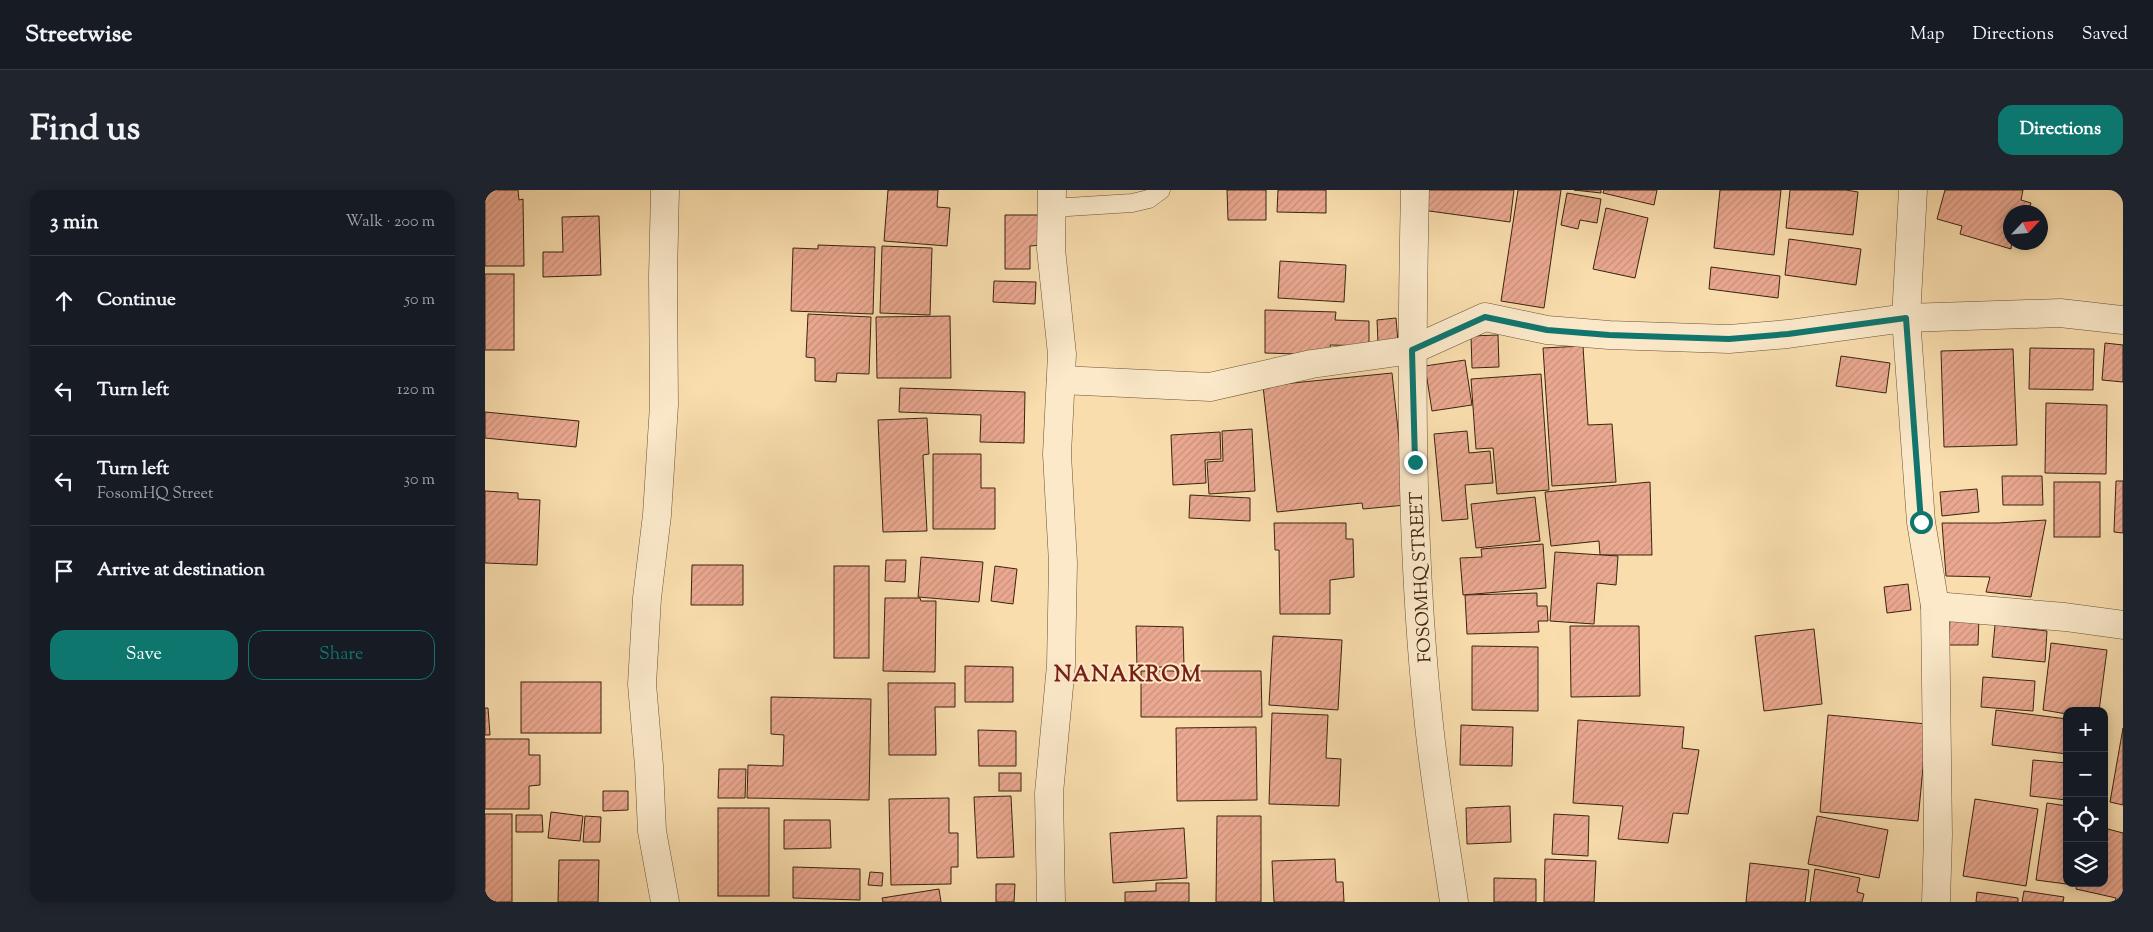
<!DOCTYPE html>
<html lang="en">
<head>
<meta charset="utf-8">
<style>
	body { margin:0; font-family:"Sorts Mill Goudy",serif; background:#20242c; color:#f1f3f6 }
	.controls { position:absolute; right:15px; bottom:15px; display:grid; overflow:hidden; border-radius:10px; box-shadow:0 2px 12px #0003 }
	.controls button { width:45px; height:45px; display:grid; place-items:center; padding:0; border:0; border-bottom:1px solid #363941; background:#171b24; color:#f1f3f6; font:25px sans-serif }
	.compass { position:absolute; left:1518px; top:15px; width:45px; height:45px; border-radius:50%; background:#171b24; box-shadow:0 2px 12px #0003; rotate:64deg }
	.stop { position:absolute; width:15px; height:15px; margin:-11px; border:4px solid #0f766e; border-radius:50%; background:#fff }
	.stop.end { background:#0f766e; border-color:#fff; box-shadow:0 1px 5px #0008 }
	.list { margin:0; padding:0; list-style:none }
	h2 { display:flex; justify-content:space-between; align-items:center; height:65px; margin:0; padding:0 20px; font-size:21px }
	h2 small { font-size:16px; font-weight:400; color:#9ea1a6 }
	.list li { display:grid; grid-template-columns:32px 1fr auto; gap:15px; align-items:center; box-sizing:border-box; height:90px; padding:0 20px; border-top:1px solid #363941 }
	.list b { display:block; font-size:19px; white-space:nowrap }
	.list p { margin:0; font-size:16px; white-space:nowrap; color:#9ea1a6 }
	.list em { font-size:16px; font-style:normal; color:#9ea1a6 }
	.actions { display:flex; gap:10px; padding:15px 20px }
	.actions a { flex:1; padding:11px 0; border:1px solid #0f766e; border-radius:15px; text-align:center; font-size:18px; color:#0f766e }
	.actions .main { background:#0f766e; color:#fff }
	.icon { flex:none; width:28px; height:28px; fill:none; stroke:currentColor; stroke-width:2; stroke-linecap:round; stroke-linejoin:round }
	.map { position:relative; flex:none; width:1638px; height:712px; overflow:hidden; border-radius:15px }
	header { display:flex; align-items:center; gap:30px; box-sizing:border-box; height:70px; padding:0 25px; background:#171b24; border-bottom:1px solid #363941 }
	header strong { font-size:24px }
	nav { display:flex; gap:28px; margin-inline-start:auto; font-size:18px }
	.intro { display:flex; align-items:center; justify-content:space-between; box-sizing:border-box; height:120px; padding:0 30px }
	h1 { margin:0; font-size:35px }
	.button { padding:12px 22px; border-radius:15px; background:#0f766e; color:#fff; font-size:18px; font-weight:700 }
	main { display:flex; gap:30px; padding:0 30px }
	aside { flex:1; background:#171b24; border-radius:15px; box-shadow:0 2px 12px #0003 }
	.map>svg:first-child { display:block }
</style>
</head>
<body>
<header>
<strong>Streetwise</strong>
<nav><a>Map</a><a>Directions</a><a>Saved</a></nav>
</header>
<div class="intro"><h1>Find us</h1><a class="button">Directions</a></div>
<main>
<aside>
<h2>3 min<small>Walk · 200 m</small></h2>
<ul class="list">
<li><svg class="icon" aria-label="ahead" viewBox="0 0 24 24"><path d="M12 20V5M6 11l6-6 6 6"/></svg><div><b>Continue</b></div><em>50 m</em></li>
<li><svg class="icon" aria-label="left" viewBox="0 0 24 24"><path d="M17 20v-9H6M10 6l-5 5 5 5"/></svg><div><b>Turn left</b></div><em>120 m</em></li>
<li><svg class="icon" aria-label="left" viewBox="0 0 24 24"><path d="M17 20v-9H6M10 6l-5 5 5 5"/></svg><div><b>Turn left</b><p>FosomHQ Street</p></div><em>30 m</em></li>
<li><svg class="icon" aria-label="arrive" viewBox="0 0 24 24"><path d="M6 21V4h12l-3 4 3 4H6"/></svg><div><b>Arrive at destination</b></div></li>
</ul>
<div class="actions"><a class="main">Save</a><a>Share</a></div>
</aside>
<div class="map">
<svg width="1638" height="712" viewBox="0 0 1638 712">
	<defs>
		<pattern id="building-hatch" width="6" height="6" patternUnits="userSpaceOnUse" patternTransform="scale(1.25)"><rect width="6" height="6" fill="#eaa890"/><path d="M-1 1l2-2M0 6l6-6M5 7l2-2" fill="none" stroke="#c9907b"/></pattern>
	</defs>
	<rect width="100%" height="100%" fill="#f9ddad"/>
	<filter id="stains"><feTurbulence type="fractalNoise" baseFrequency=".004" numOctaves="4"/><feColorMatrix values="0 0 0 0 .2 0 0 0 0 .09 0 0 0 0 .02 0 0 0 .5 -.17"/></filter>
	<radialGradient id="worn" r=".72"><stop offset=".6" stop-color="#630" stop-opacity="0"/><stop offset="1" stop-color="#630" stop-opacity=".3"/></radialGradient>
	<g fill="url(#building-hatch)" stroke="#3a2310">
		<path d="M0,0H33L34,10L38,9L39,76H0Z"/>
		<path d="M403,0H453L452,17L465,18L462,56L399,51Z"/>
		<path d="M742,0H781V30H743Z"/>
		<path d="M793,0H841V23L792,22Z"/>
		<path d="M940,0H1029L1025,32L937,20Z"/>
		<path d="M1033,0H1076L1059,118L1016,111Z"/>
		<path d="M1089,0H1116V3Z"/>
		<path d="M1119,0H1172L1169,15L1118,3Z"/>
		<path d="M1235,0H1296L1289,65L1229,58Z"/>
		<path d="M1305,0H1361L1373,2L1368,45L1301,38Z"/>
		<path d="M1460,0H1538L1536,10L1546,13L1543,22H1526V52H1527L1526,59L1475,44L1477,36L1452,29Z"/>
		<path d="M1082,3L1116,9L1112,33L1095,30L1093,39L1076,35Z"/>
		<path d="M1121,18L1163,28L1150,88L1108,79Z"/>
		<path d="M520,25H558V55L545,56V79H520Z"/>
		<path d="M114,26L116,85L58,87V62H78L77,27Z"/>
		<path d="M1304,49L1376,59L1371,95L1300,85Z"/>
		<path d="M333,55L390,57L388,124L306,121L308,58L333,59Z"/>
		<path d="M397,56L447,58L445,125L395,123Z"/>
		<path d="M795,71L861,75L859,112L793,108Z"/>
		<path d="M1226,77L1295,86L1293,108L1224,99Z"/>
		<rect x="0" y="84" width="29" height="76"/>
		<path d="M509,91L551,92L550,114L508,112Z"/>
		<path d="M780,120L851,122L850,130L884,131V156L845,155L846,165L780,163Z"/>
		<path d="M323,124L386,127L384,184L352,183L351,192L330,191V168L321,167Z"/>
		<path d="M465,126L466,188H392L391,127Z"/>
		<path d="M911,128L913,152L893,153L892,130Z"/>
		<path d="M1013,145L1014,177L987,178L986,146Z"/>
		<path d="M1620,153L1638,155V192L1617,190Z"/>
		<path d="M1098,156L1103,235L1127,234L1131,292L1067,296L1058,158Z"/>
		<path d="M1545,158L1609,159L1608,200L1544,199Z"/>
		<path d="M1528,159L1532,255L1459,257L1456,161Z"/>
		<path d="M1356,166L1405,173L1401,203L1351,196Z"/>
		<path d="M980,170L987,215L947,221L940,176Z"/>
		<path d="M907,183L921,315L878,319L877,313L792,322L778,196Z"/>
		<path d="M1056,184L1064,300L1012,304L1008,258L991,259L986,189Z"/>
		<path d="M415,198L540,202L539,253L495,252L496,225L414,222Z"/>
		<path d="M1561,213L1622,215L1621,284L1560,283Z"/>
		<path d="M0,222L94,231L91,257L0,248Z"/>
		<path d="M442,228L444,264L438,265L442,341L398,342L393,230Z"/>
		<path d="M767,239L770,301L724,304L722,272L738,271L737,241Z"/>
		<path d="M982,241L984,263L1005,261L1008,293L980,295L983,329L957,331L949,244Z"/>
		<path d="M735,242L736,269L720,270L721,293L688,295L686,245Z"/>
		<path d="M448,264H496V298H510V339H448Z"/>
		<path d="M1517,286H1557L1558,315H1518Z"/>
		<path d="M1631,291H1638V343L1629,342Z"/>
		<path d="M1165,292L1167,365H1115L1114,351L1066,356L1060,302Z"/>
		<rect x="1569" y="292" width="46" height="55"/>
		<path d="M1492,299L1494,322L1457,326L1455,302Z"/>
		<path d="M0,301L33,303V309L55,310L52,375L0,373Z"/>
		<path d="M705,305L765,308V331L704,328Z"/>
		<path d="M1050,307L1055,351L991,358L986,314Z"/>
		<path d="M1561,330L1546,407L1501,402L1505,387L1461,386L1457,333H1513Z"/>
		<path d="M789,333H861V349H868L869,387L845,390V424H795L794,360H790Z"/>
		<path d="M1058,354L1061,398L978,405L975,368L997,367L996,359Z"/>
		<path d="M1070,362L1133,366L1131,395L1112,393L1109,434L1065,431Z"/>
		<path d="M436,367L498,372L494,412L433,407Z"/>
		<path d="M401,370H421L420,392L400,391Z"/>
		<path d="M207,375H258V415H206Z"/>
		<rect x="349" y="376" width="35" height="92"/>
		<path d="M510,376L532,379L528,414L506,411Z"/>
		<path d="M1423,394L1426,420L1402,423L1399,397Z"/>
		<path d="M1052,403V416H1062L1063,431H1053L1054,442L982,444L980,405Z"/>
		<path d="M400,408H435L436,411H451L450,482L398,481Z"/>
		<path d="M1465,426L1494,427L1493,455H1464Z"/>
		<path d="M1510,435L1562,441L1560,472L1507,467Z"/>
		<path d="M651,436L698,437L699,477H652Z"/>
		<path d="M1085,436H1154L1155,506L1086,507Z"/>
		<path d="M1329,439L1337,514L1279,521L1270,446Z"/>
		<path d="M788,446L857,450L853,520L784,515Z"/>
		<path d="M1566,453L1622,460L1614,521H1582V524L1558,520Z"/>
		<path d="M987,456L1053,457V521L987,520Z"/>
		<path d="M480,476L528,477V512H480Z"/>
		<path d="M656,481H776L777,527H656Z"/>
		<path d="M1498,487L1550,491L1548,521L1496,517Z"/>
		<rect x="36" y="492" width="80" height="51"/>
		<path d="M403,493H470V517H450L451,565H404Z"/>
		<path d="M286,507L386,509L384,610L262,608L263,575L298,576L299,545L286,544Z"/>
		<path d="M0,518H3L5,545H0Z"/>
		<path d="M1511,520L1582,529V564L1507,555Z"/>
		<path d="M787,523L843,525L841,568L856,569L854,616L784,614Z"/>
		<path d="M1343,525L1442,534L1433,631L1335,622Z"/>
		<path d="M1093,530L1199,537L1197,558L1214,560L1203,624L1188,623L1183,653L1133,649L1138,616L1088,613Z"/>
		<path d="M976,535L1028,537L1027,576L975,575Z"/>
		<path d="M771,537L772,610L692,611L691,538Z"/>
		<path d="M1638,538V615L1625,612Z"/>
		<path d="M493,540L531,541V576H494Z"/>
		<path d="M0,549H44V565H55V595L44,596V619H0Z"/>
		<path d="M1548,570L1582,573V610L1545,606Z"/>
		<path d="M234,579H261L260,608H233Z"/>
		<rect x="514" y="583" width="22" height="18"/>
		<path d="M118,601H143V620L118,621Z"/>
		<path d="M526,606L529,667L492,668L489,607Z"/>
		<path d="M464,608V643H473V677H466V694L406,695L404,609Z"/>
		<path d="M1490,609L1553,619L1541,696L1478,686Z"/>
		<path d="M1562,613L1582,616V693H1590L1589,695L1551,690Z"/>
		<path d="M1025,616L1026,652L982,654L981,618Z"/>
		<rect x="233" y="618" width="51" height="88"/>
		<path d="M66,622L98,626L95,651L63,648Z"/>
		<rect x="0" y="624" width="27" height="88"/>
		<path d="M1069,624L1104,626L1103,666L1067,664Z"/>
		<path d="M31,625H57L58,642H31Z"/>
		<path d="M100,626L116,627L115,652H98Z"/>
		<path d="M732,626H776V712H731Z"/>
		<path d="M1332,626L1403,640L1394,688L1323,674Z"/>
		<path d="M299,630H345L346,658L299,659Z"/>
		<path d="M699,638L702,688L628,693L625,643Z"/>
		<path d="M1619,638L1638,643V712H1630L1631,708L1591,699L1592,693H1619Z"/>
		<path d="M850,669L851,692H858L859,712H789L787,671Z"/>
		<path d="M1060,669L1111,671L1109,712H1059Z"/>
		<path d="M74,670H114L113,712H73Z"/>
		<path d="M1265,673L1324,680L1320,712H1261Z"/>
		<path d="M308,677L375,679V710L308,708Z"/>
		<path d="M1330,679L1375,688L1372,702L1379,704L1377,712H1325Z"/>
		<path d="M385,682L398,683L397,696L383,695Z"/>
		<path d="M1009,688L1051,689V712H1009Z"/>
		<path d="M671,693H704V712H640V702L671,701Z"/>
		<path d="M511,694H530L529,712H511Z"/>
		<path d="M454,699L456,712H398L397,708Z"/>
		<path d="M1539,701L1579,707L1578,712H1537Z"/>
		<path d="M1492,702L1533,708V712H1491Z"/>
	</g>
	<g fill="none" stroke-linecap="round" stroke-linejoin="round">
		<defs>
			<path id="service" d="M567,18L647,13L664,9L676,0"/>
			<g id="minor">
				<path d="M180,0L178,87L179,215L172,325L162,408L157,494L164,576L167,641L180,712"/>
				<path d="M930,0C926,175 925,351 943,525C949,587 960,650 969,712"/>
				<path d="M1428,0L1421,128L1436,332L1450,416L1453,645L1451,712"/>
				<path d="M576,190L725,197L827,174L927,160L1000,127L1062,140L1124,145L1244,149L1303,144L1421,128L1575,123L1638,130"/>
				<path d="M1450,416L1580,427L1638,435"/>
				<path d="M566,712L564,603L576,475L578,373L572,264L577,164L566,59L567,0"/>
			</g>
		</defs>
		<use href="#service" stroke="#6a5237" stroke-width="19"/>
		<use href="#minor" stroke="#6a5237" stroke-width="29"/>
		<use href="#service" stroke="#fbe9ca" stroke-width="18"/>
		<use href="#minor" stroke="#fbe9ca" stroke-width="28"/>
	</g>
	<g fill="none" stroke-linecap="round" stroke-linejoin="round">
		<path stroke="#0f766e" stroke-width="6" d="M930,272L927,160L1000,127L1062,140L1124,145L1244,149L1303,144L1421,128L1436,332"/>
	</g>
	<g text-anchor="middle" stroke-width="4" stroke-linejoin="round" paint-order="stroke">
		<g font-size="18" fill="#3a2310" stroke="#fbe9ca">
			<text transform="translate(935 387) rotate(-93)" y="6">FOSOMHQ STREET</text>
		</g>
		<g font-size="22" font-weight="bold" letter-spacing="1" fill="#7a1f14" stroke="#fbe9ca">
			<text x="643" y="491">NANAKROM</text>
		</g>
	</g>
	<rect width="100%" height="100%" filter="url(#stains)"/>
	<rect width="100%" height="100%" fill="url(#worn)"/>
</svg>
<div class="controls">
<button>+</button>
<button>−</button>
<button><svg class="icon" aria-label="locate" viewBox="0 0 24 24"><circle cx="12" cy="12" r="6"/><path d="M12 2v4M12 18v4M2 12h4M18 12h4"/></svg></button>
<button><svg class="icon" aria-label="layers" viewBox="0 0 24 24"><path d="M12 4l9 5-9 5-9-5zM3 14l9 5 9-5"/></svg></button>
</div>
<svg class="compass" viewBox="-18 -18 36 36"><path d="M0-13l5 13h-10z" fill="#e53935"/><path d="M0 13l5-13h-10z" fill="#9ea1a6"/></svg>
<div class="stop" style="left:1436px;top:332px"></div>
<div class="stop end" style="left:930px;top:272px"></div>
</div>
</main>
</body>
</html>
